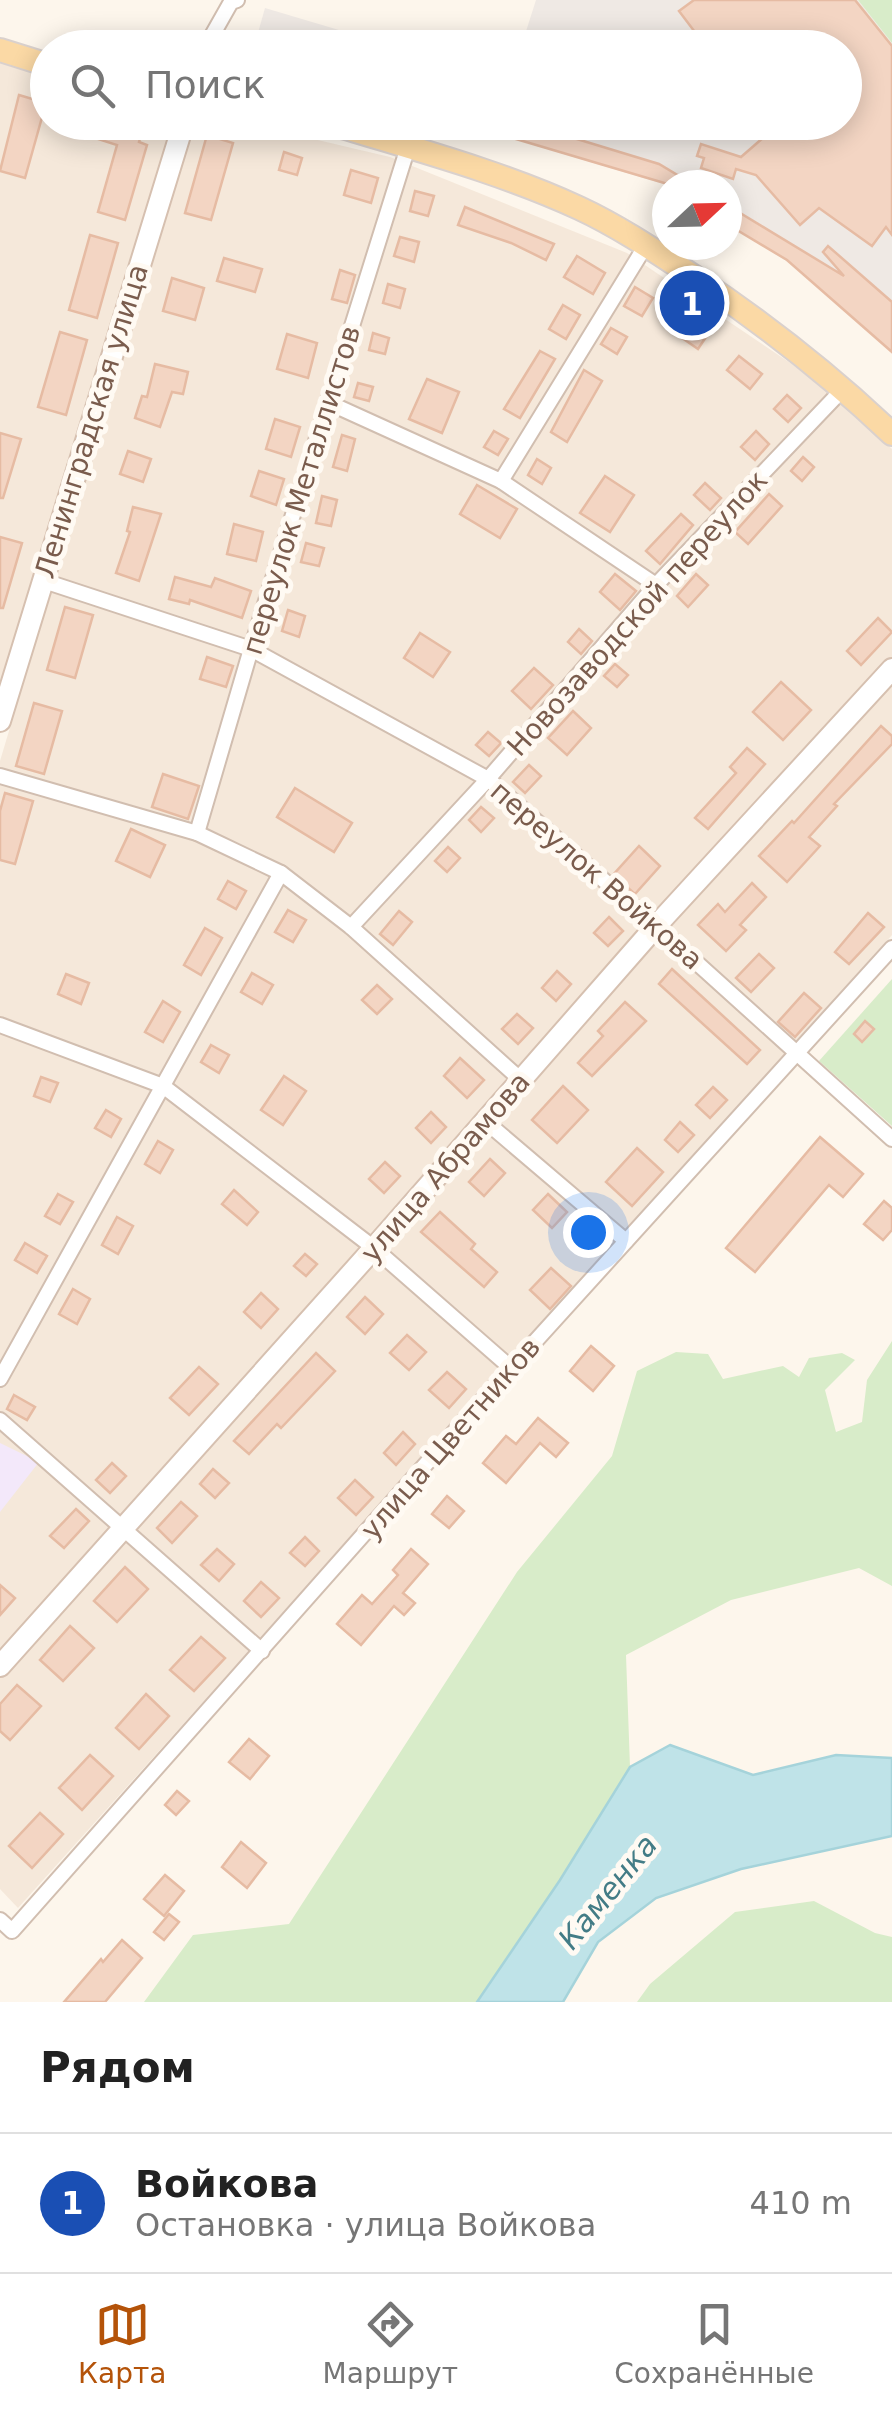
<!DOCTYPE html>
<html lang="ru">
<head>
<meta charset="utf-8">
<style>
	body { margin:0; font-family:"DejaVu Sans",sans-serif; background:#f6f6f6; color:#222 }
	.compass { position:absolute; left:652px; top:170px; width:90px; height:90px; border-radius:50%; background:#fff; box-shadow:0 5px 25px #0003; rotate:68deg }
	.you { position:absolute; left:588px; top:1232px; width:35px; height:35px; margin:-25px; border:8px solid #fff; border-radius:50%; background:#1a73e8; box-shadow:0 0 0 15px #1a73e833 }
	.badge { display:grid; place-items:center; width:65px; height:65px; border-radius:50%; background:#b45309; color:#fff; font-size:32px; font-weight:700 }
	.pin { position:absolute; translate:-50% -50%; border:5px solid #fff; box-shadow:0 2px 10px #0006 }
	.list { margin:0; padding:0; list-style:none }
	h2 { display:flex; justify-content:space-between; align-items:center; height:130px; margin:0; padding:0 40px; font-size:42px }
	h2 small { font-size:32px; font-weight:400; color:#767676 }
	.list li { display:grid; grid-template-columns:65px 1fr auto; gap:30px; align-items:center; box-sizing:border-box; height:140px; padding:0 40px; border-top:2px solid #e0e0e0 }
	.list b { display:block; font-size:38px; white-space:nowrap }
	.list p { margin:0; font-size:32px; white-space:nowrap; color:#767676 }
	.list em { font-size:32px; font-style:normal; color:#767676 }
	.icon { flex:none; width:55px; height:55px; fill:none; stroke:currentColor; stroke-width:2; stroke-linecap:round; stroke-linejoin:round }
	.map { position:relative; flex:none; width:892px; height:2002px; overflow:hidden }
	.search { position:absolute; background:#fff; box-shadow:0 5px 25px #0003; left:30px; right:30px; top:30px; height:110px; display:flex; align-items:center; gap:25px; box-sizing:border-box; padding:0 35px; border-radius:55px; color:#767676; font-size:38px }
	.sheet { height:270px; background:#fff }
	nav { display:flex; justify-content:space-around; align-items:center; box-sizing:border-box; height:140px; border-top:2px solid #e0e0e0; background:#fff; font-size:28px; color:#767676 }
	nav a { display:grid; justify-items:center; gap:5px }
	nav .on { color:#b45309 }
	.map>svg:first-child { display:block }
</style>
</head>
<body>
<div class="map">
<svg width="892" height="2002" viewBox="0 0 892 2002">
	<rect width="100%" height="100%" fill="#fdf6ec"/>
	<g fill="#f5e8da">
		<path d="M0,58L47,72L48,122L176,123L0,691Z"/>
		<path d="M191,123H245L390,157L627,253L829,389L892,449V935L18,1908L0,1889V761Z"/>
	</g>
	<g fill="#efe9e4">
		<path d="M536,0H858L892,43V352L791,264L727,223V185H667L461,123L844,122V48L521,47Z"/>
		<path d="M265,8L396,47H254Z"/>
	</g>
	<path fill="#f3e8fa" d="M0,1443L39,1462L0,1512Z"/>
	<g fill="#d8ecc9">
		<path d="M858,0H892V43Z"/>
		<path d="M892,979V1126L819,1061Z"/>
		<path d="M892,1341V1586L859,1568L731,1600L626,1655L630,1767L560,1880L477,2002H144L193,1935L289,1924L517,1572L612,1456L637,1371L676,1352L708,1354L723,1379L783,1366L799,1377L809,1358L842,1353L855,1360L825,1390L836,1432L862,1422L867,1380Z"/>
		<path d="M814,1901L875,1933L892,1937V2002H637L650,1984L735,1912Z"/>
	</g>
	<path fill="#bfe3e8" stroke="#a5d3da" stroke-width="2.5" d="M670,1745L753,1775L836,1755L892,1758V1836L741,1869L656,1898L598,1942L563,2002H477L560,1880L630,1767Z"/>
	<g fill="#f3d5c3" stroke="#e6bba3" stroke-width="2.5">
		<path d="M694,0H855L892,46V235L886,227L872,246L819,208L800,225L756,175L736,169L733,179L701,168L704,158L697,156L701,144L741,157L772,130L766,122H844V48H707L679,11Z"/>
		<path d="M19,95L46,103L25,178L0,171Z"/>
		<path d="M103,122H145L139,142L147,145L125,220L98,212L117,145L98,139Z"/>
		<path d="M472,122H521L659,164L694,185H671L472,126Z"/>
		<path d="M207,135L233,143L211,220L185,213Z"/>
		<path d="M284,152L302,158L297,175L279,170Z"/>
		<path d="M351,170L378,178L371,203L344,195Z"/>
		<path d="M415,191L434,196L428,216L410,211Z"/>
		<path d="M727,205L844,276L823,252L828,246L892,302V352L787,260L727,224Z"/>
		<path d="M465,207L554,244L546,260L511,243L458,225Z"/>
		<path d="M90,235L118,243L97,318L69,310Z"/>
		<path d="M400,237L419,242L414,262L394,256Z"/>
		<path d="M577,256L605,273L593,294L564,277Z"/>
		<path d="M224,258L262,269L255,292L217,281Z"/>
		<path d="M340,270L355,275L347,303L332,299Z"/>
		<path d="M172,278L204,288L195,320L163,311Z"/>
		<path d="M388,284L405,289L400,308L383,303Z"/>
		<path d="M635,287L653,298L642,316L624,306Z"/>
		<path d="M563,305L580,315L566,339L549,329Z"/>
		<path d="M692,323L708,334L698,349L682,338Z"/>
		<path d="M611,328L627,337L617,354L601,344Z"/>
		<path d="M60,332L87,340L66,415L38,407Z"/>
		<path d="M373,333L389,338L385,354L369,350Z"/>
		<path d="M287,334L317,343L308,378L277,369Z"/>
		<path d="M540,351L555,359L520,418L504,409Z"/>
		<path d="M739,356L762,374L750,389L727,370Z"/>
		<path d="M155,364L188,372L183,394L172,392L160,427L135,418L142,396L147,397Z"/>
		<path d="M584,370L602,381L567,442L551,432Z"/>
		<path d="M427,379L459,392L442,433L409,419Z"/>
		<path d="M358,383L373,387L369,401L354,397Z"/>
		<path d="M787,395L801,408L788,422L774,409Z"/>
		<path d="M275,419L300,427L291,457L266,449Z"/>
		<path d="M494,431L508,439L498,455L484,447Z"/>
		<path d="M756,431L769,444L755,460L741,447Z"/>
		<path d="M0,433L21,439L3,498H0Z"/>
		<path d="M342,435L355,439L347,471L333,467Z"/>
		<path d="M128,451L151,459L143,482L120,474Z"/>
		<path d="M803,457L814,467L802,481L791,471Z"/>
		<path d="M537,459L551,468L542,484L528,475Z"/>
		<path d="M259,471L284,479L276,505L251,496Z"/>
		<path d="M605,476L634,495L610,532L580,513Z"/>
		<path d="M705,483L721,498L710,510L694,495Z"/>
		<path d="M477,485L517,509L500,538L460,514Z"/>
		<path d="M769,494L782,506L748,544L735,532Z"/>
		<path d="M322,496L337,500L331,526L316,523Z"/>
		<path d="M133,507L161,514L139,581L116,573L130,532L127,531Z"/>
		<path d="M681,514L693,525L660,564L646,551Z"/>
		<path d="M234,524L263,532L256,561L227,554Z"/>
		<path d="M0,537L22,543L3,608H0Z"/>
		<path d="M306,543L324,548L319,566L301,562Z"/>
		<path d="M615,574L636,591L620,610L600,592Z"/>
		<path d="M696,574L708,585L688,607L677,596Z"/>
		<path d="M175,577L211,587L215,578L251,591L242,618L190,600L189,604L169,599Z"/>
		<path d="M65,607L93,615L75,678L47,670Z"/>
		<path d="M288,610L305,616L299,637L282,631Z"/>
		<path d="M878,618L892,632L861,665L847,651Z"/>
		<path d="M579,629L592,641L581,654L568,642Z"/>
		<path d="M420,633L450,652L433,677L404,658Z"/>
		<path d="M207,657L233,666L226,687L200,679Z"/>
		<path d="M615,664L628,675L617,687L604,676Z"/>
		<path d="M534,668L553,685L531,709L512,691Z"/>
		<path d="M781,682L811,710L783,740L753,712Z"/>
		<path d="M34,703L62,711L44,774L16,766Z"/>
		<path d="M573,711L591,728L567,755L548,738Z"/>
		<path d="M881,726L892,736V744L834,804L837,806L809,837L820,846L787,882L759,856L792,821L794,823Z"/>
		<path d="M488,732L501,743L489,756L476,745Z"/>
		<path d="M747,748L765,764L708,829L695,818L736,773L730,767Z"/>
		<path d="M529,765L541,776L525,793L513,782Z"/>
		<path d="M163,774L199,786L188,819L152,807Z"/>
		<path d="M295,788L352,823L334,852L277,817Z"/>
		<path d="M5,793L33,801L15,864L0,860V811Z"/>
		<path d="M481,807L494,818L481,832L469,820Z"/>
		<path d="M131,829L165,845L150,877L116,861Z"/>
		<path d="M639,846L660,866L635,894L613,875Z"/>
		<path d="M448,847L460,858L447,872L435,861Z"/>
		<path d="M228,881L246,891L236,909L218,899Z"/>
		<path d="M752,883L766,897L740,925L746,930L726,951L698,925L718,904L725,912Z"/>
		<path d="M288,910L306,920L293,942L275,932Z"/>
		<path d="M399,911L412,922L393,945L380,934Z"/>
		<path d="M868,913L884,927L849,964L835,952Z"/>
		<path d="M609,917L623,931L608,946L594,933Z"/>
		<path d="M205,928L222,938L201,975L184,965Z"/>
		<path d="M759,954L774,968L751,992L736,978Z"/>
		<path d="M672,969L760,1050L747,1064L659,984Z"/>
		<path d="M557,971L571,984L556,1001L542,988Z"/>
		<path d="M252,973L273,985L262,1004L241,992Z"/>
		<path d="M66,974L89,983L81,1004L58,994Z"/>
		<path d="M377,985L392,999L377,1014L362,1000Z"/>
		<path d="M804,993L821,1008L795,1037L778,1022Z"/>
		<path d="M163,1001L180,1012L163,1042L145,1032Z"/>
		<path d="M625,1002L646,1021L592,1076L578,1063L603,1036L598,1031Z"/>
		<path d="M517,1014L533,1028L518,1044L502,1029Z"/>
		<path d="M865,1021L874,1029L862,1042L854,1034Z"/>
		<path d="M211,1045L229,1055L219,1073L201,1062Z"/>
		<path d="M460,1058L484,1080L467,1098L444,1076Z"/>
		<path d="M284,1076L306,1091L283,1125L261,1110Z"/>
		<path d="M41,1077L58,1083L50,1102L34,1096Z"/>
		<path d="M563,1086L588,1110L557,1143L532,1120Z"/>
		<path d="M713,1087L727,1100L710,1118L696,1105Z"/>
		<path d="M106,1110L121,1119L111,1137L95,1128Z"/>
		<path d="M431,1112L446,1127L431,1143L416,1128Z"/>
		<path d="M680,1122L694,1135L678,1152L665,1140Z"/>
		<path d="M820,1137L863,1174L843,1197L829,1185L755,1272L726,1248Z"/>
		<path d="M158,1141L173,1150L160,1173L145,1164Z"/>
		<path d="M637,1148L663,1172L632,1206L606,1182Z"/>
		<path d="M490,1159L505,1173L484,1196L469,1182Z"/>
		<path d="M385,1162L400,1176L384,1193L369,1179Z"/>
		<path d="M234,1190L258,1212L247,1225L222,1204Z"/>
		<path d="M58,1194L73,1202L60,1224L45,1216Z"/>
		<path d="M548,1194L567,1212L552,1228L533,1210Z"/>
		<path d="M884,1201L892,1208V1230L883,1240L864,1224Z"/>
		<path d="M440,1212L475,1244L471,1249L497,1272L484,1287L421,1232Z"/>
		<path d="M117,1217L133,1226L118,1254L102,1245Z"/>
		<path d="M25,1243L47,1256L37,1273L15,1260Z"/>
		<path d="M305,1254L317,1264L306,1276L294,1266Z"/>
		<path d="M551,1268L571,1286L550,1309L530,1290Z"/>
		<path d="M73,1289L90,1299L77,1324L59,1314Z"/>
		<path d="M261,1293L278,1309L261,1328L244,1312Z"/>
		<path d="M365,1297L383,1314L365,1334L347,1317Z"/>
		<path d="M407,1335L426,1352L409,1370L390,1353Z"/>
		<path d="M591,1346L614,1366L593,1391L570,1371Z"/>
		<path d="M316,1353L335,1371L281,1428L277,1424L249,1454L234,1441Z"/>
		<path d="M199,1367L218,1384L189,1415L170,1398Z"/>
		<path d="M447,1372L466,1389L449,1408L429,1390Z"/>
		<path d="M14,1395L35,1407L27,1420L7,1409Z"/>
		<path d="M538,1418L568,1443L556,1457L540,1443L506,1483L483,1463L506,1436L516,1444Z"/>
		<path d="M403,1432L415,1444L396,1465L384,1453Z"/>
		<path d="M112,1463L126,1476L110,1493L96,1480Z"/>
		<path d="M213,1469L229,1483L215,1498L200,1484Z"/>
		<path d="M355,1480L373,1497L356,1515L338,1498Z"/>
		<path d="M447,1496L464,1511L449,1528L432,1514Z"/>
		<path d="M181,1502L197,1516L172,1543L157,1528Z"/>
		<path d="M76,1509L89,1521L64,1548L50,1536Z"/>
		<path d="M305,1537L319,1551L305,1566L290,1553Z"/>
		<path d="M217,1549L234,1564L219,1581L201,1565Z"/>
		<path d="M411,1549L428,1564L403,1593L415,1603L404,1615L394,1606L361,1645L337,1624L362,1595L372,1604L398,1575L393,1570Z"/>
		<path d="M125,1567L148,1589L117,1622L94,1601Z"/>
		<path d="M261,1582L279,1598L261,1617L244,1601Z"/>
		<path d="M0,1585L15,1598L0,1615Z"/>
		<path d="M70,1626L94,1648L63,1681L40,1660Z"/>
		<path d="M201,1637L225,1658L194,1691L170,1670Z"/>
		<path d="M17,1685L41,1706L10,1740L0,1731V1704Z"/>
		<path d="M146,1694L169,1716L139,1749L116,1728Z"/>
		<path d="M249,1739L269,1756L250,1779L229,1762Z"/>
		<path d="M90,1755L113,1776L82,1810L59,1788Z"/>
		<path d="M177,1791L189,1801L176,1815L165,1805Z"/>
		<path d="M40,1813L63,1834L32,1868L9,1846Z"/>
		<path d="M241,1842L266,1863L247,1888L222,1867Z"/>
		<path d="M165,1875L184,1891L164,1916L144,1899Z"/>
		<path d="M169,1914L179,1922L164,1940L154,1932Z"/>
		<path d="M122,1940L142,1958L105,2002H64L101,1959L103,1962Z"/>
	</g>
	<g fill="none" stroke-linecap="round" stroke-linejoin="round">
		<defs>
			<g id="street">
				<path d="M205,48L231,2L237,0"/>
				<path d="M327,402L501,481L656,585"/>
				<path d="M501,481L646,245"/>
				<path d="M41,580L251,649L488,779L656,926L892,1139"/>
				<path d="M0,776L197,833L281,873L351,927L521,1080"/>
				<path d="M197,833L251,649L408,147"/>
				<path d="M351,927L488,779L656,585L844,388"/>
				<path d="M0,1025L163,1086L374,1248L511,1368"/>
				<path d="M485,1121L626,1241"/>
				<path d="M0,1379L281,873"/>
				<path d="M0,1420L262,1651"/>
				<path d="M0,1920L12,1931L511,1368L892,948"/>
			</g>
			<g id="secondary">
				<path d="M0,721L184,122"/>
				<path d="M0,1666L374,1248L656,926L892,669"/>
			</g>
			<g id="primary">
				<path d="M0,50L48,65"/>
				<path d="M326,122C410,148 499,171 579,208C620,227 658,253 696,278C766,325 831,376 892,434"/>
			</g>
		</defs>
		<use href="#street" stroke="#d1beb0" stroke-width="18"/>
		<use href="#secondary" stroke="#d6c0b0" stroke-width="24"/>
		<use href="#primary" stroke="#dad1cd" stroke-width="26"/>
		<use href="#street" stroke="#fff" stroke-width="14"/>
		<use href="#secondary" stroke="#fff" stroke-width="20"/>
		<use href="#primary" stroke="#fbd9a5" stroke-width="22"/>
	</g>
	<g text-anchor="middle" stroke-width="10" stroke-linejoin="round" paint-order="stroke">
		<g font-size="28" fill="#7a5c4d" stroke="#fffaf3">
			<text transform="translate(91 421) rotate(-73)" y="10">Ленинградская улица</text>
			<text transform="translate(301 490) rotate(-73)" y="10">переулок Металлистов</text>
			<text transform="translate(637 613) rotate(-48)" y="10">Новозаводской переулок</text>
			<text transform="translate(597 875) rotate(41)" y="10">переулок Войкова</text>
			<text transform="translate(445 1167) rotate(-49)" y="10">улица Абрамова</text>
			<text transform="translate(450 1438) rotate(-49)" y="10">улица Цветников</text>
		</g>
		<g font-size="30" font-style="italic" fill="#437c86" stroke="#fffaf3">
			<text transform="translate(608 1892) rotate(-51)" y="10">Каменка</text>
		</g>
	</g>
</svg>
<svg class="compass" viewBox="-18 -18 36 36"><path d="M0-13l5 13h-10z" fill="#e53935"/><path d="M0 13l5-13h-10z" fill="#767676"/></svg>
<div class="you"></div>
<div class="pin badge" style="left:692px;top:303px;background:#1a4fb4">1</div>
<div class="search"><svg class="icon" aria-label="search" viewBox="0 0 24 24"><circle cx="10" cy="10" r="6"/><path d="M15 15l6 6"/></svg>Поиск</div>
</div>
<section class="sheet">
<h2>Рядом<small></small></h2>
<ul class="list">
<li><span class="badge" style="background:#1a4fb4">1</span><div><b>Войкова</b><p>Остановка · улица Войкова</p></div><em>410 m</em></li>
</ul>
</section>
<nav>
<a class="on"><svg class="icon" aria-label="map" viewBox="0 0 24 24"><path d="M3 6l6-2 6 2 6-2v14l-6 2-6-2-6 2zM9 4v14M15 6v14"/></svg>Карта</a>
<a><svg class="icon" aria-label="directions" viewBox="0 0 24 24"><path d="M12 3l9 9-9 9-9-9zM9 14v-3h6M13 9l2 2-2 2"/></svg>Маршрут</a>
<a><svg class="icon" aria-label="saved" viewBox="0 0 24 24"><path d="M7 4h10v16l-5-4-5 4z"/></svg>Сохранённые</a>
</nav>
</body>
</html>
